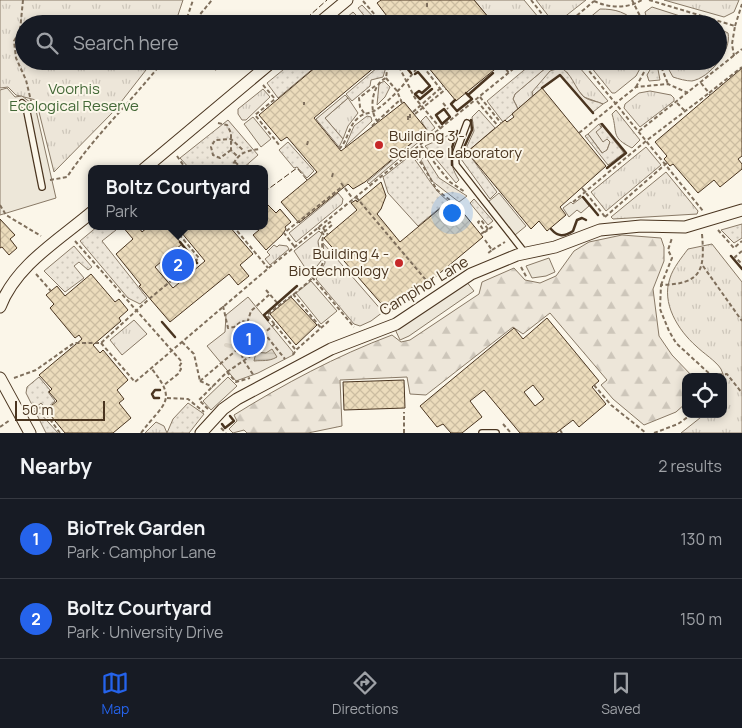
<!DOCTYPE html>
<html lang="en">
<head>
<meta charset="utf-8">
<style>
	body { margin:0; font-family:Manrope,sans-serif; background:#20242c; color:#f1f3f6 }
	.controls { position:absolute; right:15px; bottom:15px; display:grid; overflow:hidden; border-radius:10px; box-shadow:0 2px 8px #0003 }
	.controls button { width:45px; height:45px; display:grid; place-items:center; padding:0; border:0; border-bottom:1px solid #363941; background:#171b24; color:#f1f3f6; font:25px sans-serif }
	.scale { position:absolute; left:15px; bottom:12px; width:90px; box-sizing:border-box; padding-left:5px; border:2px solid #4a3520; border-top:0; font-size:14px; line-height:18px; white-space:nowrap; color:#4a3520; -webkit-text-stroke:4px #fbf6e9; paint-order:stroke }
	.you { position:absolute; left:451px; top:212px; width:18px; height:18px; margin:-12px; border:4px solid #fff; border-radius:50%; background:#1a73e8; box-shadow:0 0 0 8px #1a73e833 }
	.badge { display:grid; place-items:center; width:32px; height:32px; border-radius:50%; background:#2563eb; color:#fff; font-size:16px; font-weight:700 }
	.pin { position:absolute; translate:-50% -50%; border:2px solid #fff; box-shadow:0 1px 5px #0006 }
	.popup { position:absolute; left:88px; top:165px; width:180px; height:65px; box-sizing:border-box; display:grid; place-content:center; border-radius:10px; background:#171b24; filter:drop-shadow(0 1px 4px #0005); font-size:16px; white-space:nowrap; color:#9ea1a6 }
	.popup b { font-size:19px; color:#f1f3f6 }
	.popup::after { content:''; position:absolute; left:50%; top:100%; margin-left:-10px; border:10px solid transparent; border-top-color:#171b24 }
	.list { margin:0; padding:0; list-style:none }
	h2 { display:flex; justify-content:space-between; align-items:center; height:65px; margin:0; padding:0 20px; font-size:21px }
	h2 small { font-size:16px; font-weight:400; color:#9ea1a6 }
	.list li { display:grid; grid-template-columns:32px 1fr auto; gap:15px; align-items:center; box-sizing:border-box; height:80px; padding:0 20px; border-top:1px solid #363941 }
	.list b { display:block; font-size:19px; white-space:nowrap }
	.list p { margin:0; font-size:16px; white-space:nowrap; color:#9ea1a6 }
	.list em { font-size:16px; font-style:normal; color:#9ea1a6 }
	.icon { flex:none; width:28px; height:28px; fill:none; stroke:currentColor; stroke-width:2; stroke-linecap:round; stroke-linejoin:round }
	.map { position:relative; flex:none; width:742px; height:433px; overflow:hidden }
	.search { position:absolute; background:#171b24; box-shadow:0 2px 8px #0003; left:15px; right:15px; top:15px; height:55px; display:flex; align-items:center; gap:12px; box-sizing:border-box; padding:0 18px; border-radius:28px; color:#9ea1a6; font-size:19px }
	.sheet { height:225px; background:#171b24 }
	nav { display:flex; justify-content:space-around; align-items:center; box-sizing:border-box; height:70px; border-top:1px solid #363941; background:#171b24; font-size:14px; color:#9ea1a6 }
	nav a { display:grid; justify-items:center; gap:2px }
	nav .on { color:#2563eb }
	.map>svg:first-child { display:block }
</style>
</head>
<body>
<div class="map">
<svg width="742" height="433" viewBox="0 0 742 433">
	<defs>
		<pattern id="grass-tufts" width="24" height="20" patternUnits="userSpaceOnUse" patternTransform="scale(1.25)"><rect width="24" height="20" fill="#ede6d9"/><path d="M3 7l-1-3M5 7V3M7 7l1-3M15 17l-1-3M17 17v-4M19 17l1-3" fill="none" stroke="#cdc6ba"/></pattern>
		<pattern id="forest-firs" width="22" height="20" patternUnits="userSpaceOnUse" patternTransform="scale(1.25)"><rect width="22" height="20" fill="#ede6d9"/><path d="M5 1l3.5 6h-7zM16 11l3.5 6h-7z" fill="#cdc6ba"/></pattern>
		<pattern id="garden-dots" width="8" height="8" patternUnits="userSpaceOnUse" patternTransform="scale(1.25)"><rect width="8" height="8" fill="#ede6d9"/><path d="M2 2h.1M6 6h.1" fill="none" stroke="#cdc6ba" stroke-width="1.8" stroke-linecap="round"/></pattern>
		<pattern id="water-rules" width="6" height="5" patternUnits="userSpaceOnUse" patternTransform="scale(1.25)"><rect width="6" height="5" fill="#dcd4c6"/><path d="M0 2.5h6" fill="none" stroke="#beb7aa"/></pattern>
		<pattern id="building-cross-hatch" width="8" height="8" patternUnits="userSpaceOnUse" patternTransform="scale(1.25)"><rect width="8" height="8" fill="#ecdcbc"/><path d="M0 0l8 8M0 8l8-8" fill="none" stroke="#ccbda1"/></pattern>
	</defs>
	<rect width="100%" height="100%" fill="#fbf6e9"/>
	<g fill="url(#grass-tufts)" stroke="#887966">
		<path d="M0,0H183L175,24H24V61H153L114,111L54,172L36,100L16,95L8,87L0,88Z"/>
		<path d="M474,0H524L544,24H494Z"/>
		<path d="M536,0H586L558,22L550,18Z"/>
		<path d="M664,0H739L734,12L724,17Z"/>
		<path d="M652,7L705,24H648L645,12Z"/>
		<path d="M600,9C616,9 626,12 638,24H582Z"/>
		<path d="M718,28L728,33C732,51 709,78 692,81C686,81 679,79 673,77L664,61H718Z"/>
		<path d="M554,61H574L608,101L603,104L584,97L571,82L567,72L536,88L533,96L518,109L513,99L515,94Z"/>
		<path d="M586,61H644L636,76L615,93H612Z"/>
		<path d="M263,89L270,97L246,120H242L238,114V109Z"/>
		<path d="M650,91L671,95L674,98V101L640,127L624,108L625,104L639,93Z"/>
		<path d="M348,98L358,113L348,126L343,139L325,118Z"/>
		<path d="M616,110L640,140L632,148C610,137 618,133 612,114Z"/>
		<path d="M599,124L610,142L607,150L603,154L588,134Z"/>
		<path d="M646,147L661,165L606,211L591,192Z"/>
		<path d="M666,172L698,211L697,214L613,219L611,217Z"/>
		<path d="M338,193L343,199L342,204L296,242L289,233Z"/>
		<path d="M319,231L322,234L318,241L321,261L310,275L294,251Z"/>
		<path d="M323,243L383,312L371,321L360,326L354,324L316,279L325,263Z"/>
		<path d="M712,244L742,282V433H681L705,414H723C723,399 728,383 721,369C716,361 703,353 696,346C678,330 661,303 670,278C673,268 682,257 688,249Z"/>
		<path d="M274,245L277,247L279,245L287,246L289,249L270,265L265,259L270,255L267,252Z"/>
		<path d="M134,320L147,334L122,355L110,340Z"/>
		<path d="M156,422L164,426L167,433H145Z"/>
	</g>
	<path fill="url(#forest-firs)" stroke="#887966" d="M622,235L661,238L664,247V261L653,289L659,336L672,355L693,377H686V403L676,412L644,425L613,399L601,385L607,380L550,313L523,334L513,327L426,395L410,394L407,377L340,380L342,426L308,433H247L244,430L233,433L229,429L237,421L234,415C284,384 336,356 392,335L401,342L410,340L479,294L482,282L514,268L525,280L540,283L556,276L574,251L589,242Z"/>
	<g fill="#ede6d9" stroke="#887966">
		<path d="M179,253L190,267L177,277L166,263Z"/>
		<path d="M248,297L293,352V355L258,373L236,381L207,346L225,332L226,315Z"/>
	</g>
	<g fill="url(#garden-dots)" stroke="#887966">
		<path d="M362,5L380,24H375L372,21L368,24H339L353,12L362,21L366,18L358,8Z"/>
		<path d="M294,61H322L278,98L267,83Z"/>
		<path d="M535,61H554L515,94L513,99L518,109L503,122L487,101Z"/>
		<path d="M384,62L386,67L383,77L371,80L370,86L352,101L346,94Z"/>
		<path d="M654,63L657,64L660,80L649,81L647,75Z"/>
		<path d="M560,68C571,71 575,89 584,97C589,101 597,101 603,104L593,112L560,75L533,96L532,92L550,71Z"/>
		<path d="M384,81L390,87L385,97L377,105L379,84Z"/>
		<path d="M345,95L348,98L325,118L343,139L339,147L316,119Z"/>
		<path d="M479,110L495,128L467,152L497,192L490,199L461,159L474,131L472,117Z"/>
		<path d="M367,116L371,117L372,121L345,147L354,126Z"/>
		<path d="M426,116L435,128L369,184L367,182L427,130L421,121Z"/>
		<path d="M228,120L258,155L242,169H190L180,158Z"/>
		<path d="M600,123L624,153L608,165L585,136L588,134L602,153L607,150L610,142L607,139L603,142L596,132L602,127Z"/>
		<path d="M451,134C457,145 444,158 459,180L456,183L425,146Z"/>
		<path d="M288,142L314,171L307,178L297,167L294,168L279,150Z"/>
		<path d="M411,155C425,171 431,188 448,201L418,226L388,193L383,177Z"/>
		<path d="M425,156L439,178L467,196L459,202L432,181L421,160Z"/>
		<path d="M474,199L493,221L488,225L470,203Z"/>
		<path d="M742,224V238L734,243L721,230Z"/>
		<path d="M98,226H113L116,230L102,241L147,298L140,304L128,298L80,241Z"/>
		<path d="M74,246L92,267L88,270L79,262L74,266L84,278L65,292L44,271Z"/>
		<path d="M39,377L50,390L48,392L55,401L46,409L41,403L34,409L26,393L27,387Z"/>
		<path d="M188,403L204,414L189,433H167L173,419Z"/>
		<path d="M40,413L58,433H46L37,415Z"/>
	</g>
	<g fill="#ede7d9" stroke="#887966">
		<path d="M7,88L15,97L22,96L35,106L56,198L0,215V90Z"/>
		<path d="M253,117L271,139L261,147L244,124Z"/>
		<path d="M499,193L526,226L515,235L488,202Z"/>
		<path d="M582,197L589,206L581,213L577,210L569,217L563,208L571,202L573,204Z"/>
		<path d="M549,258L555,272L546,276L532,278L526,266Z"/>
		<path d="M465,280L474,291L409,336L400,340L394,327Z"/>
		<path d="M311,281L337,311L321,324L296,293Z"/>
		<path d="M228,377L237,386L211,410L203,401Z"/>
	</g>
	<path fill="url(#water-rules)" stroke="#887966" d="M272,349L277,357C268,362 263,360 254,361L256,352L266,353Z"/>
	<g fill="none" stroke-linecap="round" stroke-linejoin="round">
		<path stroke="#dcd4c6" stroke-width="4" d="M226,345L256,352"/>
	</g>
	<g fill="url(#building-cross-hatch)" stroke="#4a3520" fill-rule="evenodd">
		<path d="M381,0H474L494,24H393L377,3Z"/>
		<path d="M323,61H382L314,118L341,151L404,102L427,130L365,182L353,189L348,184L299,223L281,202L317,172L287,137L281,141L259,115Z"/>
		<path d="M423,61H505L456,101Z"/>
		<path d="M742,68V156L738,159L742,164V169L720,187L714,180L698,193L673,164L670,166L664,159L667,156L655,142Z"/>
		<path d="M542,88L606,166L560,207L566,215L547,231L539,221L531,229L467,152L505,120L507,122L514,117L512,114Z"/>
		<path d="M381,182L386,196L381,209L377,214L400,242L449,201L453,206L456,204L483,237L422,288L417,284L385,308L324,238L357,210L351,203L356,200L357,202Z"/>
		<path d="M264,201L276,213L280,209L291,222L285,227L286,229L282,235L266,250L253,235L259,230L255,226H264Z"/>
		<path d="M0,219L15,235L10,239L17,248L9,255L2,247L0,248Z"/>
		<path d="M122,226H138L142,232L149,226H167L182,244L155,267L173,288L205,261L176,226H229L253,254L240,265L249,276L238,285L229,274L170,322L139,286L141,285L116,254L133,239Z"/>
		<path d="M91,274L115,302L119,299L128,310L119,318L121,321L93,345L100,353L103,350L128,380L117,390L124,399L119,403L131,418L113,433H65L46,410L57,401L49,392L52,389L39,375L82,339L79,335L75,338L50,308L54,304L46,295L57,286L65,296Z"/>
		<path d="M291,297L317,325L296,345L270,314Z"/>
		<path d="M547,318L599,381L592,387L606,404L579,427L573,420L556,433H520L484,390L470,401L482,417L462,433H451L443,424L437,427L420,406L514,328L523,339ZM533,385L544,399L535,406L524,392Z"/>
		<path d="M404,380L405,408L344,410L343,382Z"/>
	</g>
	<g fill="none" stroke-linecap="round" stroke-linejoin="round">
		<defs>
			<g id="lane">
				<path d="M22,103L26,107L42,187"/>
				<path d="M467,123L455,155L456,165L525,253"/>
				<path d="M482,433H496"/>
			</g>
			<g id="street">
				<path d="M318,24L347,0"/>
				<path d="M144,169L273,61"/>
				<path d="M0,307C16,265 59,240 92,212"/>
				<path d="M0,378L30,433"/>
				<path d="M201,433L223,409L237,399L331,349L396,324L471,274L517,255L555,247L600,230L641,226L685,227L742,210"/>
			</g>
		</defs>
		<use href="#lane" stroke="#4a3520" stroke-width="8"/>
		<use href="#street" stroke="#4a3520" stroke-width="13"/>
		<g stroke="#7f6f5c" stroke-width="2" stroke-dasharray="4 2.5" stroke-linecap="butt">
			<path d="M23,0L20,31L14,41L16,58L26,80L31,101"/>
			<path d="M531,0L550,24"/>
			<path d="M632,0L644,24"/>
			<path d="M649,0L735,26L732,44L734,56"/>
			<path d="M363,1L383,24"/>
			<path d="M594,1C609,8 627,9 642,0"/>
			<path d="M427,7V0"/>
			<path d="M185,24L193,0"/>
			<path d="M192,24L212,0"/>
			<path d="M567,24L594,1"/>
			<path d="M735,26L742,4"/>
			<path d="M396,61L415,98L441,129"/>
			<path d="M419,61L442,91"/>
			<path d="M581,61L703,211"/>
			<path d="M659,61L668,84"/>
			<path d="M502,64L509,73"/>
			<path d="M386,78L397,91L402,103"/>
			<path d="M701,83L709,93L742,67"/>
			<path d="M263,85L275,99L255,115L280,146"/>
			<path d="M636,87L650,61"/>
			<path d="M480,97L501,123"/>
			<path d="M477,101L498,126"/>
			<path d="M443,103L448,109"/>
			<path d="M677,103L686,112"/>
			<path d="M304,105V102"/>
			<path d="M364,113L360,107L359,98L375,86"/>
			<path d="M415,114L446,89"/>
			<path d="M408,116V120"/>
			<path d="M410,118V114"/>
			<path d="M378,122C368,111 372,84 386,78L387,70L394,61"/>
			<path d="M218,123L227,125L231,133V150L237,156"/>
			<path d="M372,126L401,99"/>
			<path d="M639,131L742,49"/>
			<path d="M579,133L636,87L668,84L688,93"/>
			<path d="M307,145L308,141"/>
			<path d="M421,146L450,182L465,192"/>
			<path d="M339,149C348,141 348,127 357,119C362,113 368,114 374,111C390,102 410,78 420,64"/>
			<path d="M231,150L220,158L213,155L211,147L215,140L231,139L244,151"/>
			<path d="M411,152L422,164L437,190L455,204"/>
			<path d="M177,156L186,169"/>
			<path d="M235,162L243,169"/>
			<path d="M230,169C239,154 242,151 260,149"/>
			<path d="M247,169L250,167"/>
			<path d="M332,177L333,173"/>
			<path d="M50,180L67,177C95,135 132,101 163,61"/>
			<path d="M341,183L353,199"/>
			<path d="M582,188L606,218"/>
			<path d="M356,197L431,286"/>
			<path d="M573,202L646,141L709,93L710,95"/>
			<path d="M0,205L6,215L41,236"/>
			<path d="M605,217L668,162"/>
			<path d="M132,226L133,227"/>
			<path d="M233,226L268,268"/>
			<path d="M323,228L330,222L332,225L323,233"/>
			<path d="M488,229L481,220L478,222L485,232L493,226"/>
			<path d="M718,230L734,248L742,241"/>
			<path d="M702,234C705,270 702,284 661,285L660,309L669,331L676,343L713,377"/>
			<path d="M485,240L492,250L487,254"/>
			<path d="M75,241L182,362L179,367L181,369L178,374L164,385"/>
			<path d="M294,246L284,233L343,186"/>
			<path d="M492,250L505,242"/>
			<path d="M742,251L735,257L742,264"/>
			<path d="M703,266L742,321"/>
			<path d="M521,267L527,278"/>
			<path d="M36,274L51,291"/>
			<path d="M312,277L354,327"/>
			<path d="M661,285L672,258L668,250L672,238"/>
			<path d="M293,294L321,328"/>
			<path d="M223,306L228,328L234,327L242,321L246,322"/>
			<path d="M389,313L419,289"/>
			<path d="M275,324L264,333L285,359"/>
			<path d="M182,342L194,354L200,381"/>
			<path d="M101,343L135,382L271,266L523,61"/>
			<path d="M239,348L244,361L254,376"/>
			<path d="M295,349L267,315C281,303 315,281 322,265C326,254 319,245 324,235L318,227"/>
			<path d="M293,355L296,350L330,320"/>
			<path d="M227,372L252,355L264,333"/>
			<path d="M712,375L727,374L742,393"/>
			<path d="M14,378L36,370L74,343H101L149,299L199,258L172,226"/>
			<path d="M200,381L239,348L251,311L270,294"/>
			<path d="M200,381L213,387"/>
			<path d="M594,385L611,405L646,433"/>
			<path d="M167,398L188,399L204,412"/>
			<path d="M208,409L199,400L227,372L236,382L250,378"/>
			<path d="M32,413L41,407L60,433"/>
			<path d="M503,424L511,433"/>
			<path d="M0,427L10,420"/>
			<path d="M221,428L226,433"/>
			<path d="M560,430L562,433"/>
			<path d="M141,433C163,403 179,402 151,368"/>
			<path d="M404,433V412"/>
			<path d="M654,433L678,424L692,414"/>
		</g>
		<use href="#lane" stroke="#fbf6e9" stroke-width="5.5"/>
		<use href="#street" stroke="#fbf6e9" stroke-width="11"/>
		<g stroke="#7f6f5c" stroke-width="2" stroke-dasharray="4 2.5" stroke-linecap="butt">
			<path d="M413,112L443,86"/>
			<path d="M323,228L328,235"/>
			<path d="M481,234L488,229"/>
			<path d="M266,290L280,306"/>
		</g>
		<g stroke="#4a3520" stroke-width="1" stroke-dasharray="6 2.5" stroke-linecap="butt">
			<path d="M300,24L327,0"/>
			<path d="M215,70L245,61"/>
			<path d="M244,169L249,164"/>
			<path d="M264,187L267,190L297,168L307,180"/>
		</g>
		<g stroke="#4a3520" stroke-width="2.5">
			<path d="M401,61L411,73"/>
			<path d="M415,74L418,72L430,86L422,93L419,91L415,94L420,99L432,89"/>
			<path d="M542,88L560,75L593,113"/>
			<path d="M468,95L493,73"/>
			<path d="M455,100L451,104L457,111L472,99L466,93"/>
			<path d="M444,109L450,117L442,124L436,115Z"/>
			<path d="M602,124L626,153L607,168"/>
			<path d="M461,154L472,130L471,120"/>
			<path d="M452,165V148L457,131"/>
			<path d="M583,197L598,215"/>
			<path d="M551,229C558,237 564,237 573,231L577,220L582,218L586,220"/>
			<path d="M180,242L197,263"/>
			<path d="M731,256L742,269"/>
			<path d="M268,320L264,315L297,286"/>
			<path d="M162,322L175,337"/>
			<path d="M159,398H154L152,394L155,390H160"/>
			<path d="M222,424L225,428L234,421L230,416"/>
		</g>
	</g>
	<g fill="#c62828" stroke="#fbf6e9" stroke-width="2">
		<circle cx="379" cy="145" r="5"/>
		<circle cx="399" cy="263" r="5"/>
	</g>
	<g text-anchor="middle" stroke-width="4" stroke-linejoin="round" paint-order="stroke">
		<g font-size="15" fill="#436837" stroke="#fbf6e9">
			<text x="74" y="94">Voorhis<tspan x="74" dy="17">Ecological Reserve</tspan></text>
		</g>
		<g font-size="15" fill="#4a3520" stroke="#fbf6e9" text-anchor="start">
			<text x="389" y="141">Building 3 -<tspan x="389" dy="17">Science Laboratory</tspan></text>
			<text x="389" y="259" text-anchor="end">Building 4 -<tspan x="389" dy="17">Biotechnology</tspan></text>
		</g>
		<g font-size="15" fill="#4a3520" stroke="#fbf6e9">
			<text transform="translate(424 286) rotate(-31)" y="5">Camphor Lane</text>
		</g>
	</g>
</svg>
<div class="controls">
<button><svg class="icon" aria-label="locate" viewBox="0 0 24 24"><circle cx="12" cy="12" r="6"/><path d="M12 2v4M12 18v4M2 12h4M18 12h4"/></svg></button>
</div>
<div class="scale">50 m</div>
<div class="you"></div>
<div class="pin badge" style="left:249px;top:339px">1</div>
<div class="pin badge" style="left:178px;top:265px">2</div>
<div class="popup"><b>Boltz Courtyard</b>Park</div>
<div class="search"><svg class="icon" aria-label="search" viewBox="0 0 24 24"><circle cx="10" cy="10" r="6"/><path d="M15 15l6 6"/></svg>Search here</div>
</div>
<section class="sheet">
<h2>Nearby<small>2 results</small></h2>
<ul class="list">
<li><span class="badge">1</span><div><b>BioTrek Garden</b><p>Park · Camphor Lane</p></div><em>130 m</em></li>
<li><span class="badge">2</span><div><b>Boltz Courtyard</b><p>Park · University Drive</p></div><em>150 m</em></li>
</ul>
</section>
<nav>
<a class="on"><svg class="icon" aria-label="map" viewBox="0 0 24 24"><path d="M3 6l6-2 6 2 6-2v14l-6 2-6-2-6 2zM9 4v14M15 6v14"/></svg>Map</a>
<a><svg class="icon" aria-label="directions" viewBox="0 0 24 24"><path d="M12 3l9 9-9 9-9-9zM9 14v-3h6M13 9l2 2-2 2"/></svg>Directions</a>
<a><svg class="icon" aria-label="saved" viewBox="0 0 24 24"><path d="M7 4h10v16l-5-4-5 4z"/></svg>Saved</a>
</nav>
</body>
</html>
